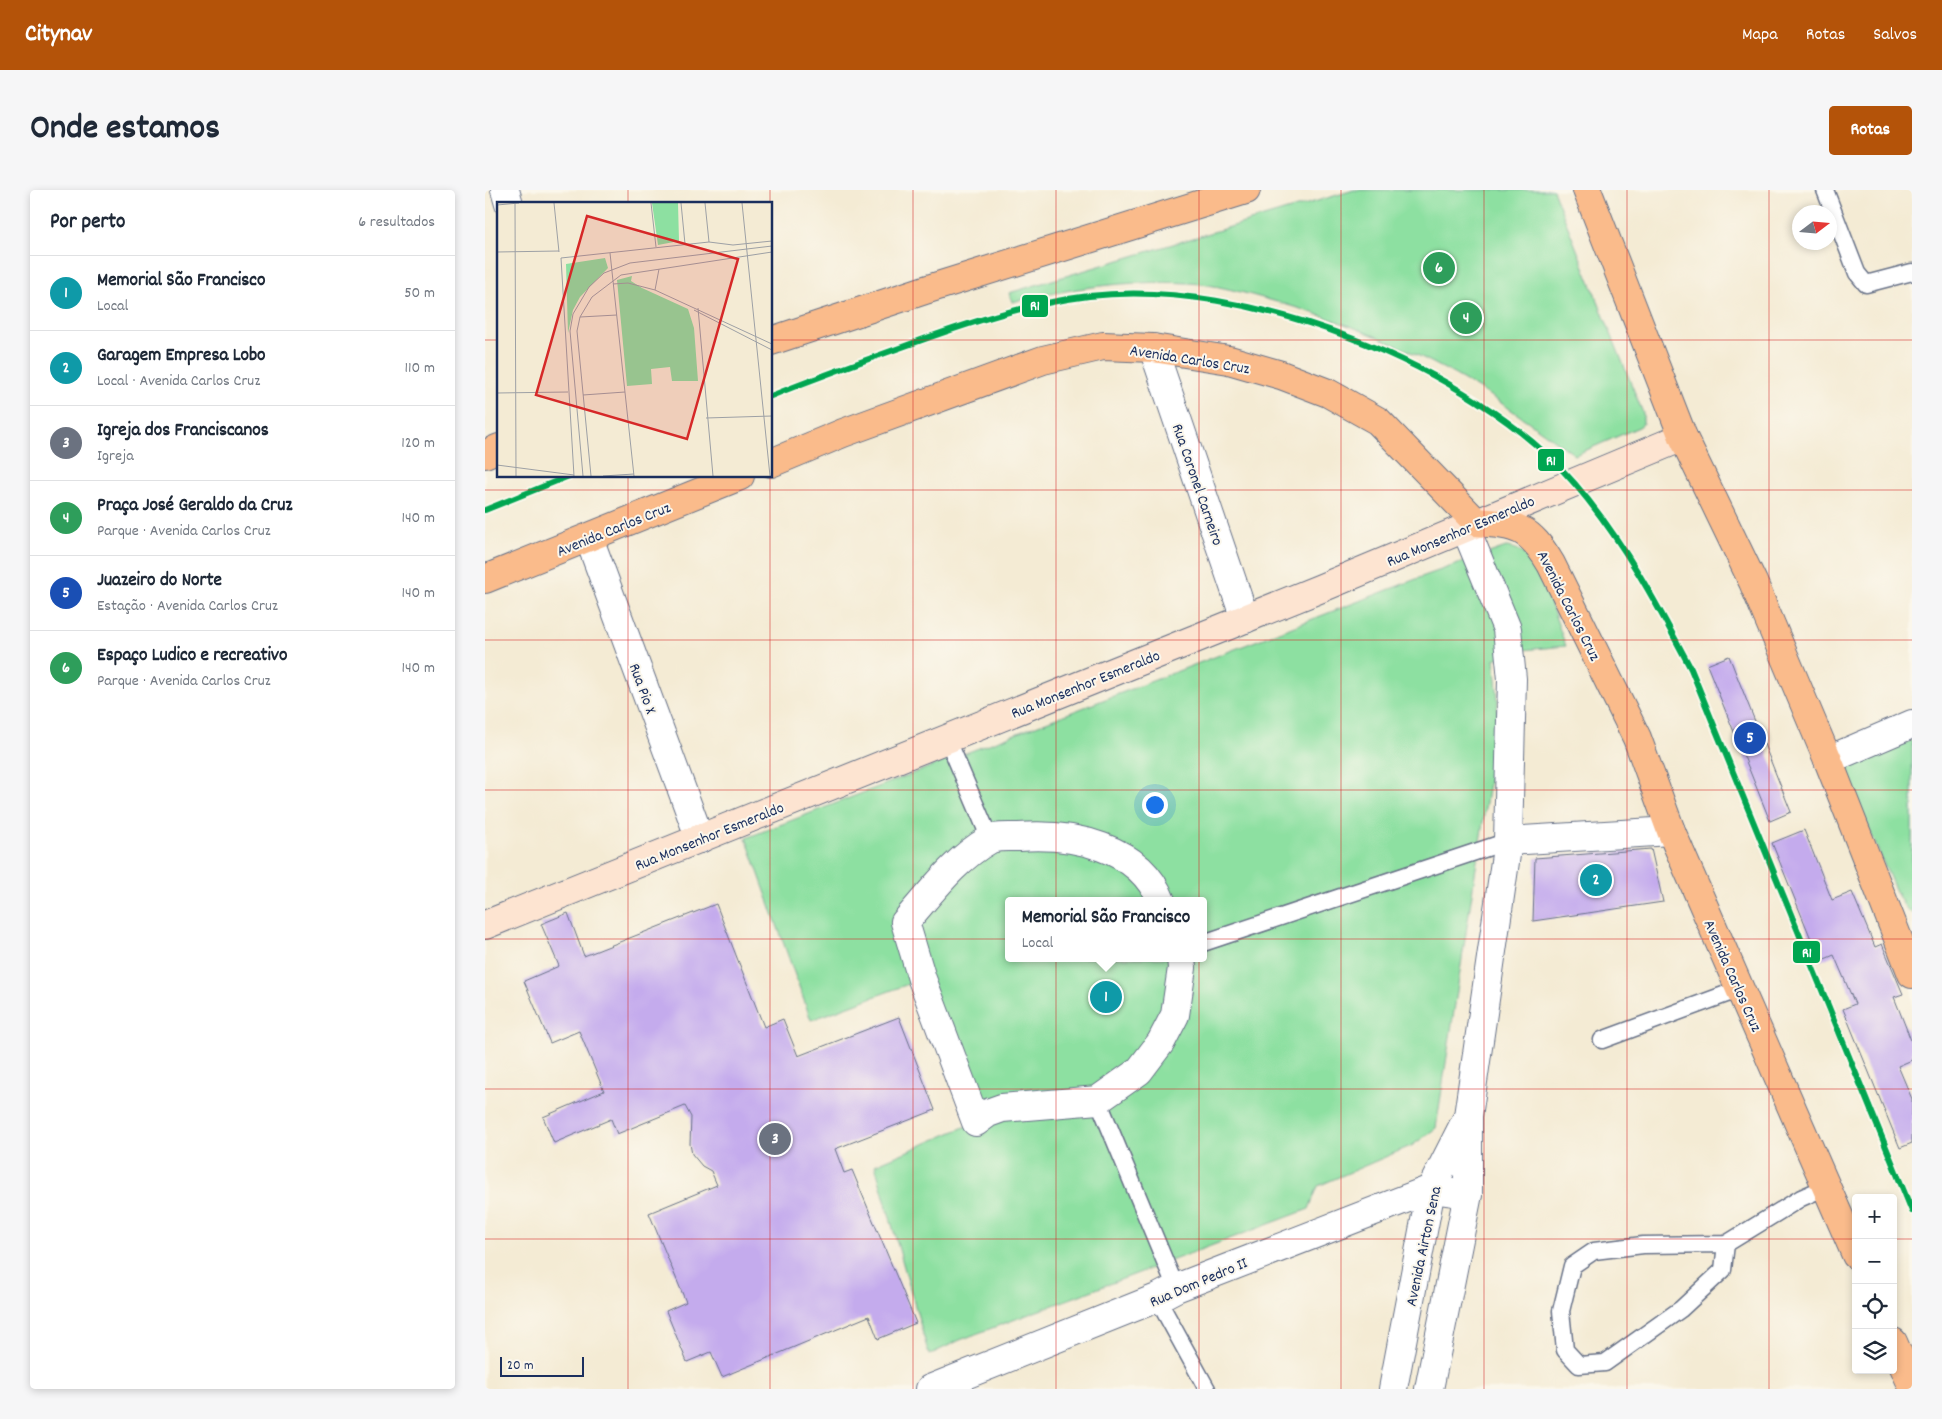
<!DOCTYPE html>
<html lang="pt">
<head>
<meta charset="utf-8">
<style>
	body { margin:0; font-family:Dekko,sans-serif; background:#f6f6f7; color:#1f2937 }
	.controls { position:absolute; right:15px; bottom:15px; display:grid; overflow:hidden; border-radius:5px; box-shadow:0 2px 8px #0003 }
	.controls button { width:45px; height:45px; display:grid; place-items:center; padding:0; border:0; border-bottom:1px solid #e0e1e3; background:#fff; color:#1f2937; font:25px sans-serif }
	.compass { position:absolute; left:1307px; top:15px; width:45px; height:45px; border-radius:50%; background:#fff; box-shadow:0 2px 8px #0003; rotate:74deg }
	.scale { position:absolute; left:15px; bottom:12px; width:84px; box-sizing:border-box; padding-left:5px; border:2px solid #1b2f5e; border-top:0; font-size:14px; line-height:18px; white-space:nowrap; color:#1b2f5e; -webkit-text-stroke:4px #fbf7ec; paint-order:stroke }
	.you { position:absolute; left:669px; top:614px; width:18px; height:18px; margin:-12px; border:4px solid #fff; border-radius:50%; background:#1a73e8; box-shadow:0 0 0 8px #1a73e833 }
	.badge { display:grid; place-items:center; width:32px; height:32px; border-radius:50%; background:#b45309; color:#fff; font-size:16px; font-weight:700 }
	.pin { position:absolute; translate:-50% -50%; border:2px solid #fff; box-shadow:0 1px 5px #0006 }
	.popup { position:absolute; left:520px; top:707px; width:202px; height:65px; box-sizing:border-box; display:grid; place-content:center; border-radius:5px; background:#fff; filter:drop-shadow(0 1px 4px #0005); font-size:16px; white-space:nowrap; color:#747a83 }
	.popup b { font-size:19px; color:#1f2937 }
	.popup::after { content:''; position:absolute; left:50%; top:100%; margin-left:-10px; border:10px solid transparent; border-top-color:#fff }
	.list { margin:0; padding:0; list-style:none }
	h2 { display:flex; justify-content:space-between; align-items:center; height:65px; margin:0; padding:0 20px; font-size:21px }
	h2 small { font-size:16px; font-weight:400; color:#747a83 }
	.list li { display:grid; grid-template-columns:32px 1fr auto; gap:15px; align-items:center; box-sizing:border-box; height:75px; padding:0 20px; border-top:1px solid #e0e1e3 }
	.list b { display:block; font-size:19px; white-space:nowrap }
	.list p { margin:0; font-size:16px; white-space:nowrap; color:#747a83 }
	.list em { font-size:16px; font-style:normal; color:#747a83 }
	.icon { flex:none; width:28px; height:28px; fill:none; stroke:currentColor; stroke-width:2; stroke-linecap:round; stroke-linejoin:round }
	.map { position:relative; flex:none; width:1427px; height:1199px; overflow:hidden; border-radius:5px }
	header { display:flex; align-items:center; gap:30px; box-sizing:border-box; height:70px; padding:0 25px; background:#b45309; color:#fff }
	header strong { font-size:24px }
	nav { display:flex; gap:28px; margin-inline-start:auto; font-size:18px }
	.intro { display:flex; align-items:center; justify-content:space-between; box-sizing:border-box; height:120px; padding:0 30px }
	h1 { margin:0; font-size:35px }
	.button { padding:12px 22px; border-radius:5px; background:#b45309; color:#fff; font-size:18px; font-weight:700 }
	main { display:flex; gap:30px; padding:0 30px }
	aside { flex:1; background:#fff; border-radius:5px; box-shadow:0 2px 8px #0003 }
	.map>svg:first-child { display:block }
</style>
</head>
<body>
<header>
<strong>Citynav</strong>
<nav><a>Mapa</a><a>Rotas</a><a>Salvos</a></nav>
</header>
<div class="intro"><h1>Onde estamos</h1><a class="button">Rotas</a></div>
<main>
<aside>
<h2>Por perto<small>6 resultados</small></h2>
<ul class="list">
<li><span class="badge" style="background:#0f9aa8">1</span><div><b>Memorial São Francisco</b><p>Local</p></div><em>50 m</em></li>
<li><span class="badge" style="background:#0f9aa8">2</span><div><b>Garagem Empresa Lobo</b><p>Local · Avenida Carlos Cruz</p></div><em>110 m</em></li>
<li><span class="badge" style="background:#6b7280">3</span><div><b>Igreja dos Franciscanos</b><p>Igreja</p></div><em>120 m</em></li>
<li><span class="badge" style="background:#2e9e5b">4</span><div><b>Praça José Geraldo da Cruz</b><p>Parque · Avenida Carlos Cruz</p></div><em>140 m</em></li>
<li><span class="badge" style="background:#1a4fb4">5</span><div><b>Juazeiro do Norte</b><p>Estação · Avenida Carlos Cruz</p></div><em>140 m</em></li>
<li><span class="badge" style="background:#2e9e5b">6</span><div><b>Espaço Ludico e recreativo</b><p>Parque · Avenida Carlos Cruz</p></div><em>140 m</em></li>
</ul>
</aside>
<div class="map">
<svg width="1427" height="1199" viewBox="0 0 1427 1199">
	<rect width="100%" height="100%" fill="#fbf7ec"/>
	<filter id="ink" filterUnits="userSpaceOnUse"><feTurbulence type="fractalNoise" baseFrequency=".02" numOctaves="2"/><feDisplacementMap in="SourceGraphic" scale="10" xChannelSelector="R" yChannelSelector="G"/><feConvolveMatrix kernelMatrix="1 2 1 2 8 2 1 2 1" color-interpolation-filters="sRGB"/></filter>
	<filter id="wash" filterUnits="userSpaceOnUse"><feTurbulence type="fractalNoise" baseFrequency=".0096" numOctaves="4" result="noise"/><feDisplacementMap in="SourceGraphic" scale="20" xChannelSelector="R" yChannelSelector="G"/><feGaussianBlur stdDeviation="1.12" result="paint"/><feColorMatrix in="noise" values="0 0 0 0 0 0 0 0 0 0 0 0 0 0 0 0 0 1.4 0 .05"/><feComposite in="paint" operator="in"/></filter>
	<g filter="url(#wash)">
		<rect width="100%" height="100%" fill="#f4ebd4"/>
		<g fill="#8de0a1" stroke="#548880" fill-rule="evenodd">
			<path d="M869,0H1068L1158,223V234L1154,237L1090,265C1059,243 1028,220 996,200C931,160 858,130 785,110C759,103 730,94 703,93C643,90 586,98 527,112L524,103Z"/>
			<path d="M1021,357C1028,358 1034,359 1039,364C1056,381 1072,433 1081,456L1038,460L1009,469L1013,510L1010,554L951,938L928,955L833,996L824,1019L475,1150L444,1165L390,975L491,932L437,789L326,830L261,648L939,386ZM524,711H718V768H524Z"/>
			<path d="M1427,550V724C1414,713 1409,696 1402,681C1387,647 1373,613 1362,578Z"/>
		</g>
		<g id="blocks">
			<g fill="#c4abed">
				<path d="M1244,466L1306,622L1285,631L1222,475Z"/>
				<path d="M1319,640L1347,710L1367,702L1390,757L1397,754L1418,804L1409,807L1427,853V870L1413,876L1427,909V953L1415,958L1358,819L1370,814L1349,765L1335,771L1287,653Z"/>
				<path d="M1166,659L1178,712L1048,731L1050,668Z"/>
				<path d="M231,714L279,837L298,829L313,866L414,827L450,920L350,959L359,983L367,980L431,1133L393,1149L384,1126L237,1187L226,1162L202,1172L181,1121L201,1112L164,1023L232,995L226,981L217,976L207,964L205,954L206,927L200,916L132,944L126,929L69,953L58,927L119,901L94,841L65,853L39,791L74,776L56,734L83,723L99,766Z"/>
			</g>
		</g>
	</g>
	<g filter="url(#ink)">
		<use href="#blocks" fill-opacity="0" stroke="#677187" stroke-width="1"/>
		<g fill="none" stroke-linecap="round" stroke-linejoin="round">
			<defs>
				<g id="lane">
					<path d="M1340,0L1372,83L1381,94L1427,82"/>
					<path d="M462,548L505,649"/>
					<path d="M718,753L1023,651"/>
					<path d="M1117,850L1255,799"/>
					<path d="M613,910L691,1098"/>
					<path d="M1241,1054L1238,1080L1196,1119L1120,1173L1094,1175L1080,1160L1076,1121L1087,1076L1109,1061L1158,1055L1241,1054L1316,1008L1341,997"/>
					<path d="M672,1108L722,1199"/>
				</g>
				<g id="street">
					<path d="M20,0L24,14"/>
					<path d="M668,158L760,429"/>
					<path d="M104,348L215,649"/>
					<path d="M1343,570L1427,534"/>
					<path d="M1023,651L1186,641"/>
					<path d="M676,711C655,656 586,643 534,647C525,647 511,646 504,650C470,669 445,704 420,732L437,789L491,932L503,923L517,918L613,910L654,881L676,852L690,825L697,778L696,768"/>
					<path d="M445,1199L672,1108L691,1098L946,999L983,1004"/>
					<path d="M908,1199L946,999L980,932"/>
					<path d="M944,1199L983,1004V926L1023,651L1027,489L1022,439L980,337"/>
				</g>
				<path id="secondary" d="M0,735L834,399L1198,247"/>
				<g id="primary">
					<path d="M1102,0L1198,247L1268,392L1343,570L1427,784"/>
					<path d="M286,151L440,100L761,0"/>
					<path d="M0,264L14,258"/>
					<path d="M286,273L358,243L558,170L618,156L668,158L744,170L796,185L843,203L893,231L991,332C1033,335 1044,337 1066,374L1152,548L1186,641L1371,1065"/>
					<path d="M0,389L255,286"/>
					<path d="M1408,1152L1427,1195"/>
				</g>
			</defs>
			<use href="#lane" stroke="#677187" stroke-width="19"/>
			<use href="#street" stroke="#677187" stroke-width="30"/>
			<use href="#secondary" stroke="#677187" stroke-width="30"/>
			<use href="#primary" stroke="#677187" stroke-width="30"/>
			<use href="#lane" stroke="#fff" stroke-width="16"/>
			<use href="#street" stroke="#fff" stroke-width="28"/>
			<use href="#secondary" stroke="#fde4d1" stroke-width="28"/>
			<use href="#primary" stroke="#fabb8b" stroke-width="28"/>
			<defs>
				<g id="rail-1">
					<path d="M286,206C330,188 375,172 420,156C480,134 540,114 604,106C759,87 988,175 1090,294C1138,350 1172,414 1206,479L1427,1021"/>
					<path d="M0,320L84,286"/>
				</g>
			</defs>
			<use href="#rail-1" stroke="#fbf7ec" stroke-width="10"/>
			<use href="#rail-1" stroke="#00a651" stroke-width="6"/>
		</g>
	</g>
	<path fill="none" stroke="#d62828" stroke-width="1" stroke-opacity="0.55" d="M143,0V14M285,0V14M428,0V1199M571,0V1199M714,0V1199M856,0V1199M999,0V1199M1142,0V1199M1284,0V1199M0,150H14M286,150H1427M143,286V1199M285,286V1199M0,300H1427M0,450H1427M0,600H1427M0,749H1427M0,899H1427M0,1049H1371M1408,1049H1427"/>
	<g text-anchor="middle" stroke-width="4" stroke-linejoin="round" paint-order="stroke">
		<g font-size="16" fill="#1b2f5e" stroke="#fbf7ec">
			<text transform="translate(705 168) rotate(9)" y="6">Avenida Carlos Cruz</text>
			<text transform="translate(714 294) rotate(71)" y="6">Rua Coronel Carneiro</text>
			<text transform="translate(128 338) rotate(-22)" y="6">Avenida Carlos Cruz</text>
			<text transform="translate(975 340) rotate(-23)" y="6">Rua Monsenhor Esmeraldo</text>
			<text transform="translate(1085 415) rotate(63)" y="6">Avenida Carlos Cruz</text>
			<text transform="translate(600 493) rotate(-22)" y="6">Rua Monsenhor Esmeraldo</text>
			<text transform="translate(159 498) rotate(70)" y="6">Rua Pio X</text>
			<text transform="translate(224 645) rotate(-22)" y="6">Rua Monsenhor Esmeraldo</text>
			<text transform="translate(1249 785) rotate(66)" y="6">Avenida Carlos Cruz</text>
			<text transform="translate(937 1056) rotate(-78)" y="6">Avenida Airton Sena</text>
			<text transform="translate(713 1091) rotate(-23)" y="6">Rua Dom Pedro II</text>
		</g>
	</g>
	<g transform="translate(12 12)">
		<rect width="275" height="275" fill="#f4ebd4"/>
		<path d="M155,1H181L182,39L161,43ZM108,56L111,66L83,95L76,108L71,131L69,62ZM135,74L134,79L145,86L191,107L197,126L201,179H175L173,165L154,167L155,182L130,184L120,78Z" fill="#8de0a1"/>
		<path fill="none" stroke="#9da0a5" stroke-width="1" d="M18,1L19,274M57,1L62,50M154,1L159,45M184,1L188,42M208,1L212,40M245,1L273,274M0,3L22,1M0,50L62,49M113,51L137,274M116,82L131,81L158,88L275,142M158,88L162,67M201,106L216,274M197,108L275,148M83,115L120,113M0,191L71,190M86,193L128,190M209,216L275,214M0,263L77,273M77,274L64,56L212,40L236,43L275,39M86,274L73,129L76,112L92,85L107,71L133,61L275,44M94,274L80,129L83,115L95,95L124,73L275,50M106,274L137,272"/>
		<path fill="#d62828" fill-opacity="0.15" stroke="#d62828" stroke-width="2.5" d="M90,14L241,57L190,237L39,193Z"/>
		<rect width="275" height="275" fill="none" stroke="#1b2f5e" stroke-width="2.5"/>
	</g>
	<g stroke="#fbf7ec" stroke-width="2">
		<rect x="536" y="104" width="28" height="24" rx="5" fill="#00a651"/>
		<rect x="1052" y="258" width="28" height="24" rx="5" fill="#00a651"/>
		<rect x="1307" y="750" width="29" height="24" rx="5" fill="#00a651"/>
	</g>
	<g font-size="14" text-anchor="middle" font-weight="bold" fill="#fff">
		<text x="550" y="120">R1</text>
		<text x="1066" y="275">R1</text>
		<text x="1322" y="767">R1</text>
	</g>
</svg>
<div class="controls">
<button>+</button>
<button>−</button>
<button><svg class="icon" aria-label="locate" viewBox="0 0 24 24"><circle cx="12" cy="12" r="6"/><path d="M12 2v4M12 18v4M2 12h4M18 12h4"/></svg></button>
<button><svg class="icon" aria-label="layers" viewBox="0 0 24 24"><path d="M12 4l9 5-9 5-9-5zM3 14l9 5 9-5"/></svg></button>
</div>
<svg class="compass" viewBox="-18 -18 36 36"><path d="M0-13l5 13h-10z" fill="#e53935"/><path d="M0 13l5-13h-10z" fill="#747a83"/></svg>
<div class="scale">20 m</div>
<div class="you"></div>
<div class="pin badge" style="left:621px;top:807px;background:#0f9aa8">1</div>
<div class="popup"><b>Memorial São Francisco</b>Local</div>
<div class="pin badge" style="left:1111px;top:690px;background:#0f9aa8">2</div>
<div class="pin badge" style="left:290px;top:949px;background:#6b7280">3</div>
<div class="pin badge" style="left:981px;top:128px;background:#2e9e5b">4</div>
<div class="pin badge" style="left:1265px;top:548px;background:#1a4fb4">5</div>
<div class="pin badge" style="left:954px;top:78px;background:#2e9e5b">6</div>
</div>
</main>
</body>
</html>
